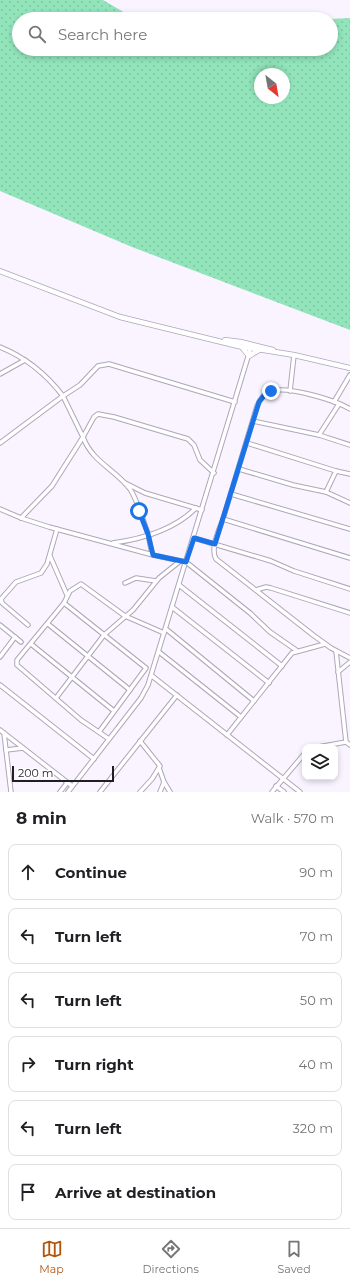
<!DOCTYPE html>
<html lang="en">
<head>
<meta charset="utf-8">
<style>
	body { margin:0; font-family:Montserrat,sans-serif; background:#f2f2f2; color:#202124 }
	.controls { position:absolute; right:12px; bottom:12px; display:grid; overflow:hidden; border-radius:8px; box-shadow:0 2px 6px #0003 }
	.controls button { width:36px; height:36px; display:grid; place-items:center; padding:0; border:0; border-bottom:1px solid #e0e0e0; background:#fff; color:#202124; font:20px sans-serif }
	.compass { position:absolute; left:254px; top:68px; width:36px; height:36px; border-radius:50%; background:#fff; box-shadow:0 2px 6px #0003; rotate:149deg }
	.scale { position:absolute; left:12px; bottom:10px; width:102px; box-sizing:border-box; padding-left:4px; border:2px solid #201d24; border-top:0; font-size:11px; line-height:14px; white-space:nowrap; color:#201d24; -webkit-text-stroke:3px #fff; paint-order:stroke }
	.stop { position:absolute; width:12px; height:12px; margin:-9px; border:3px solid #1a73e8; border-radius:50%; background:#fff }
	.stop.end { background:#1a73e8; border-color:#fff; box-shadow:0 1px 4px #0008 }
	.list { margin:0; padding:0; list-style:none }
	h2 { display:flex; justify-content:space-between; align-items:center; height:52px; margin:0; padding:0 16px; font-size:17px }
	h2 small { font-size:13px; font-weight:400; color:#757577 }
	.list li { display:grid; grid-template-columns:26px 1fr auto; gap:12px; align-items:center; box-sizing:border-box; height:56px; margin:0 8px 8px; padding:0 8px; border:1px solid #e0e0e0; border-radius:8px }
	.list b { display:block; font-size:15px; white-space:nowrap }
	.list em { font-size:13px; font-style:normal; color:#757577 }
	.icon { flex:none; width:22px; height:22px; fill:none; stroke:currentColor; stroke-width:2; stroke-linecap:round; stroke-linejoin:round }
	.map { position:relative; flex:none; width:350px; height:792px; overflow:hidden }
	.search { position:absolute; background:#fff; box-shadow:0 2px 6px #0003; left:12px; right:12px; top:12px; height:44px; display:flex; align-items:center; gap:10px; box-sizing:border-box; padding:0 14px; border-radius:22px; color:#757577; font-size:15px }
	.sheet { height:436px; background:#fff }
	nav { display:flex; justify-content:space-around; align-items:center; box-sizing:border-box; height:56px; border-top:1px solid #e0e0e0; background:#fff; font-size:11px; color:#757577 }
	nav a { display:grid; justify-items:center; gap:2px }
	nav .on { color:#b45309 }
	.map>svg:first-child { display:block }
</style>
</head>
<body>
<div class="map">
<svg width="350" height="792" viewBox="0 0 350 792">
	<defs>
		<pattern id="green-dots" width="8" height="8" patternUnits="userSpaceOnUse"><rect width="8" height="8" fill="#92e5bb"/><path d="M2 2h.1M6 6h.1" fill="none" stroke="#7ec4a1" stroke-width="1.8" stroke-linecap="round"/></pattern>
	</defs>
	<rect width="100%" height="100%" fill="#f9f4ff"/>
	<path fill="url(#green-dots)" fill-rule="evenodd" d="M0,0H103L127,14L143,19H19V49H331V19L350,18V330L132,247L0,191ZM260,74H284V98H260Z"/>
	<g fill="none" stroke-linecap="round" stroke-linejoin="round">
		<defs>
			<g id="minor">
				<path d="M0,347C25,357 47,375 63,396L0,443"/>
				<path d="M0,374L25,360"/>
				<path d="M290,391L294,355"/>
				<path d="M334,402L350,375"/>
				<path d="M253,421L319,435L339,404"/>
				<path d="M319,435L350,445"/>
				<path d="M239,469L293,485L326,492L336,471L247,443"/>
				<path d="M336,471L350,474"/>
				<path d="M125,483L145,493L202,510"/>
				<path d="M326,492L350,503"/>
				<path d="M231,494L350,529"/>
				<path d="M0,509L21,518L49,527L153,555L186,562L250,613L270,632L296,650"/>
				<path d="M21,518L52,486L83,437L63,396L80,385L98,366L109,364L235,402"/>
				<path d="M223,519L257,406C260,399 264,393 272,391C288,386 335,400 350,409"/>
				<path d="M194,538L271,561L294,571L350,589"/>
				<path d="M113,543C142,539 175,529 196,508"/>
				<path d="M153,555C150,548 150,542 148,534C145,524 136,498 130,489C115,469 92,462 83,437L94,417L98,414L114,417L188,439L194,445L200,460L214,473"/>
				<path d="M50,556L67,595"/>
				<path d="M350,558L223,519C219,530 210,548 216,559L313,635L331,648L350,658"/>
				<path d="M125,583L136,578L156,581"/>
				<path d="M179,585L282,666"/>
				<path d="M256,590L266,587L271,588L350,613"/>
				<path d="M64,603L70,591L81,584L125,616L164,633"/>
				<path d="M172,607L269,683"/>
				<path d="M48,624L130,690"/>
				<path d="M0,625L21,642"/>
				<path d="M28,625L2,603L1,599L16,582L41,573L47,564L57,529"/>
				<path d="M166,629L254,701"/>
				<path d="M31,644L114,711"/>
				<path d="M336,651L346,742"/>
				<path d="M159,652L241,717"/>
				<path d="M0,657L15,637"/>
				<path d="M338,672L350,662"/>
				<path d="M152,676L300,792"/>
				<path d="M0,685L94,759"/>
				<path d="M56,698L104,635L133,610L159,578L179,562"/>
				<path d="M0,730L72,786"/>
				<path d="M99,732L146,668L64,603L17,660V665L81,720L109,739"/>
				<path d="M4,733L11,792"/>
				<path d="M227,735L292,653L325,644"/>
				<path d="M318,747L346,742L350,745"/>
				<path d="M6,750L23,748"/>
				<path d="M159,768L164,782L170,792"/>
				<path d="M276,786L284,792"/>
				<path d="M60,792L67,783"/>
				<path d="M68,792L141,698L148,685L251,347"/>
				<path d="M100,792L177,695"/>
				<path d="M140,792L152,779L160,766L140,741"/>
				<path d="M160,792L164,782"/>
				<path d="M272,792L305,753"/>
			</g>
			<g id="tertiary">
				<path d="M0,271L120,317L238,346L294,355L350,368"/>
				<path d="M225,340L241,342L273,350"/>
				<path d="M242,347L249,356L259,350"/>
			</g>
		</defs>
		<use href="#minor" stroke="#aea7b8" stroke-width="5.5"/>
		<use href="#tertiary" stroke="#aea7b8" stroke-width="6"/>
		<use href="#minor" stroke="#fff" stroke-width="3.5"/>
		<use href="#tertiary" stroke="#fff" stroke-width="4.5"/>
	</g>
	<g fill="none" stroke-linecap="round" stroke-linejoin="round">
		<path stroke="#1a73e8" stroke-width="5" d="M139,511L148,534L153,555L186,562L194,538L215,544L259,402L266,393L271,391"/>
	</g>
</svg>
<div class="controls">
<button><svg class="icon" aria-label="layers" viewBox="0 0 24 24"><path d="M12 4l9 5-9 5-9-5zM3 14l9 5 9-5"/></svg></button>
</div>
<svg class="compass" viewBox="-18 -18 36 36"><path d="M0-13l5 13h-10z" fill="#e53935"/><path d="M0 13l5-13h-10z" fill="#757577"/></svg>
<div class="scale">200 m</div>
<div class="stop" style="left:139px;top:511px"></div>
<div class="stop end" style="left:271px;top:391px"></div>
<div class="search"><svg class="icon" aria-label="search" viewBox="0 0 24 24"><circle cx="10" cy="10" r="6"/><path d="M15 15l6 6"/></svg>Search here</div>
</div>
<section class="sheet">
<h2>8 min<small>Walk · 570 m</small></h2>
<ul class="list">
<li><svg class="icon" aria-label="ahead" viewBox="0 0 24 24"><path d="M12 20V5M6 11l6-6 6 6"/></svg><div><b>Continue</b></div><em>90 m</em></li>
<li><svg class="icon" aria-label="left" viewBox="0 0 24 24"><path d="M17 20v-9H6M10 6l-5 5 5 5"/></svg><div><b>Turn left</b></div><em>70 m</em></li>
<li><svg class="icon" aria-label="left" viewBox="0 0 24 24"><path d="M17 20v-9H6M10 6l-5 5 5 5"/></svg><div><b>Turn left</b></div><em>50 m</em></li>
<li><svg class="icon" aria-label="right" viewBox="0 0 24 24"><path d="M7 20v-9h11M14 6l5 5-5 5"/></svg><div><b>Turn right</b></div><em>40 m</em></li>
<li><svg class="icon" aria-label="left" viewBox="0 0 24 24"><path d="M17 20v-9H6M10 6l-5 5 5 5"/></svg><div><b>Turn left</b></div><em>320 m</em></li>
<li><svg class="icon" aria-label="arrive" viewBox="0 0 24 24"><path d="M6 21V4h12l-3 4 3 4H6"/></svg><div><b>Arrive at destination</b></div></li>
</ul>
</section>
<nav>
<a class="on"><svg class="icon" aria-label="map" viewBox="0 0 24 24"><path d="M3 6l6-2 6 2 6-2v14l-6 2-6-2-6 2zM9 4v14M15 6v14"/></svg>Map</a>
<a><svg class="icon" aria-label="directions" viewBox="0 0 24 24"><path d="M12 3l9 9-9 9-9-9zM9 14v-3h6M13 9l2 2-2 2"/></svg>Directions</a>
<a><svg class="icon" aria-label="saved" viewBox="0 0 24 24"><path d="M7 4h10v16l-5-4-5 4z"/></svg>Saved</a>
</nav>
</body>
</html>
